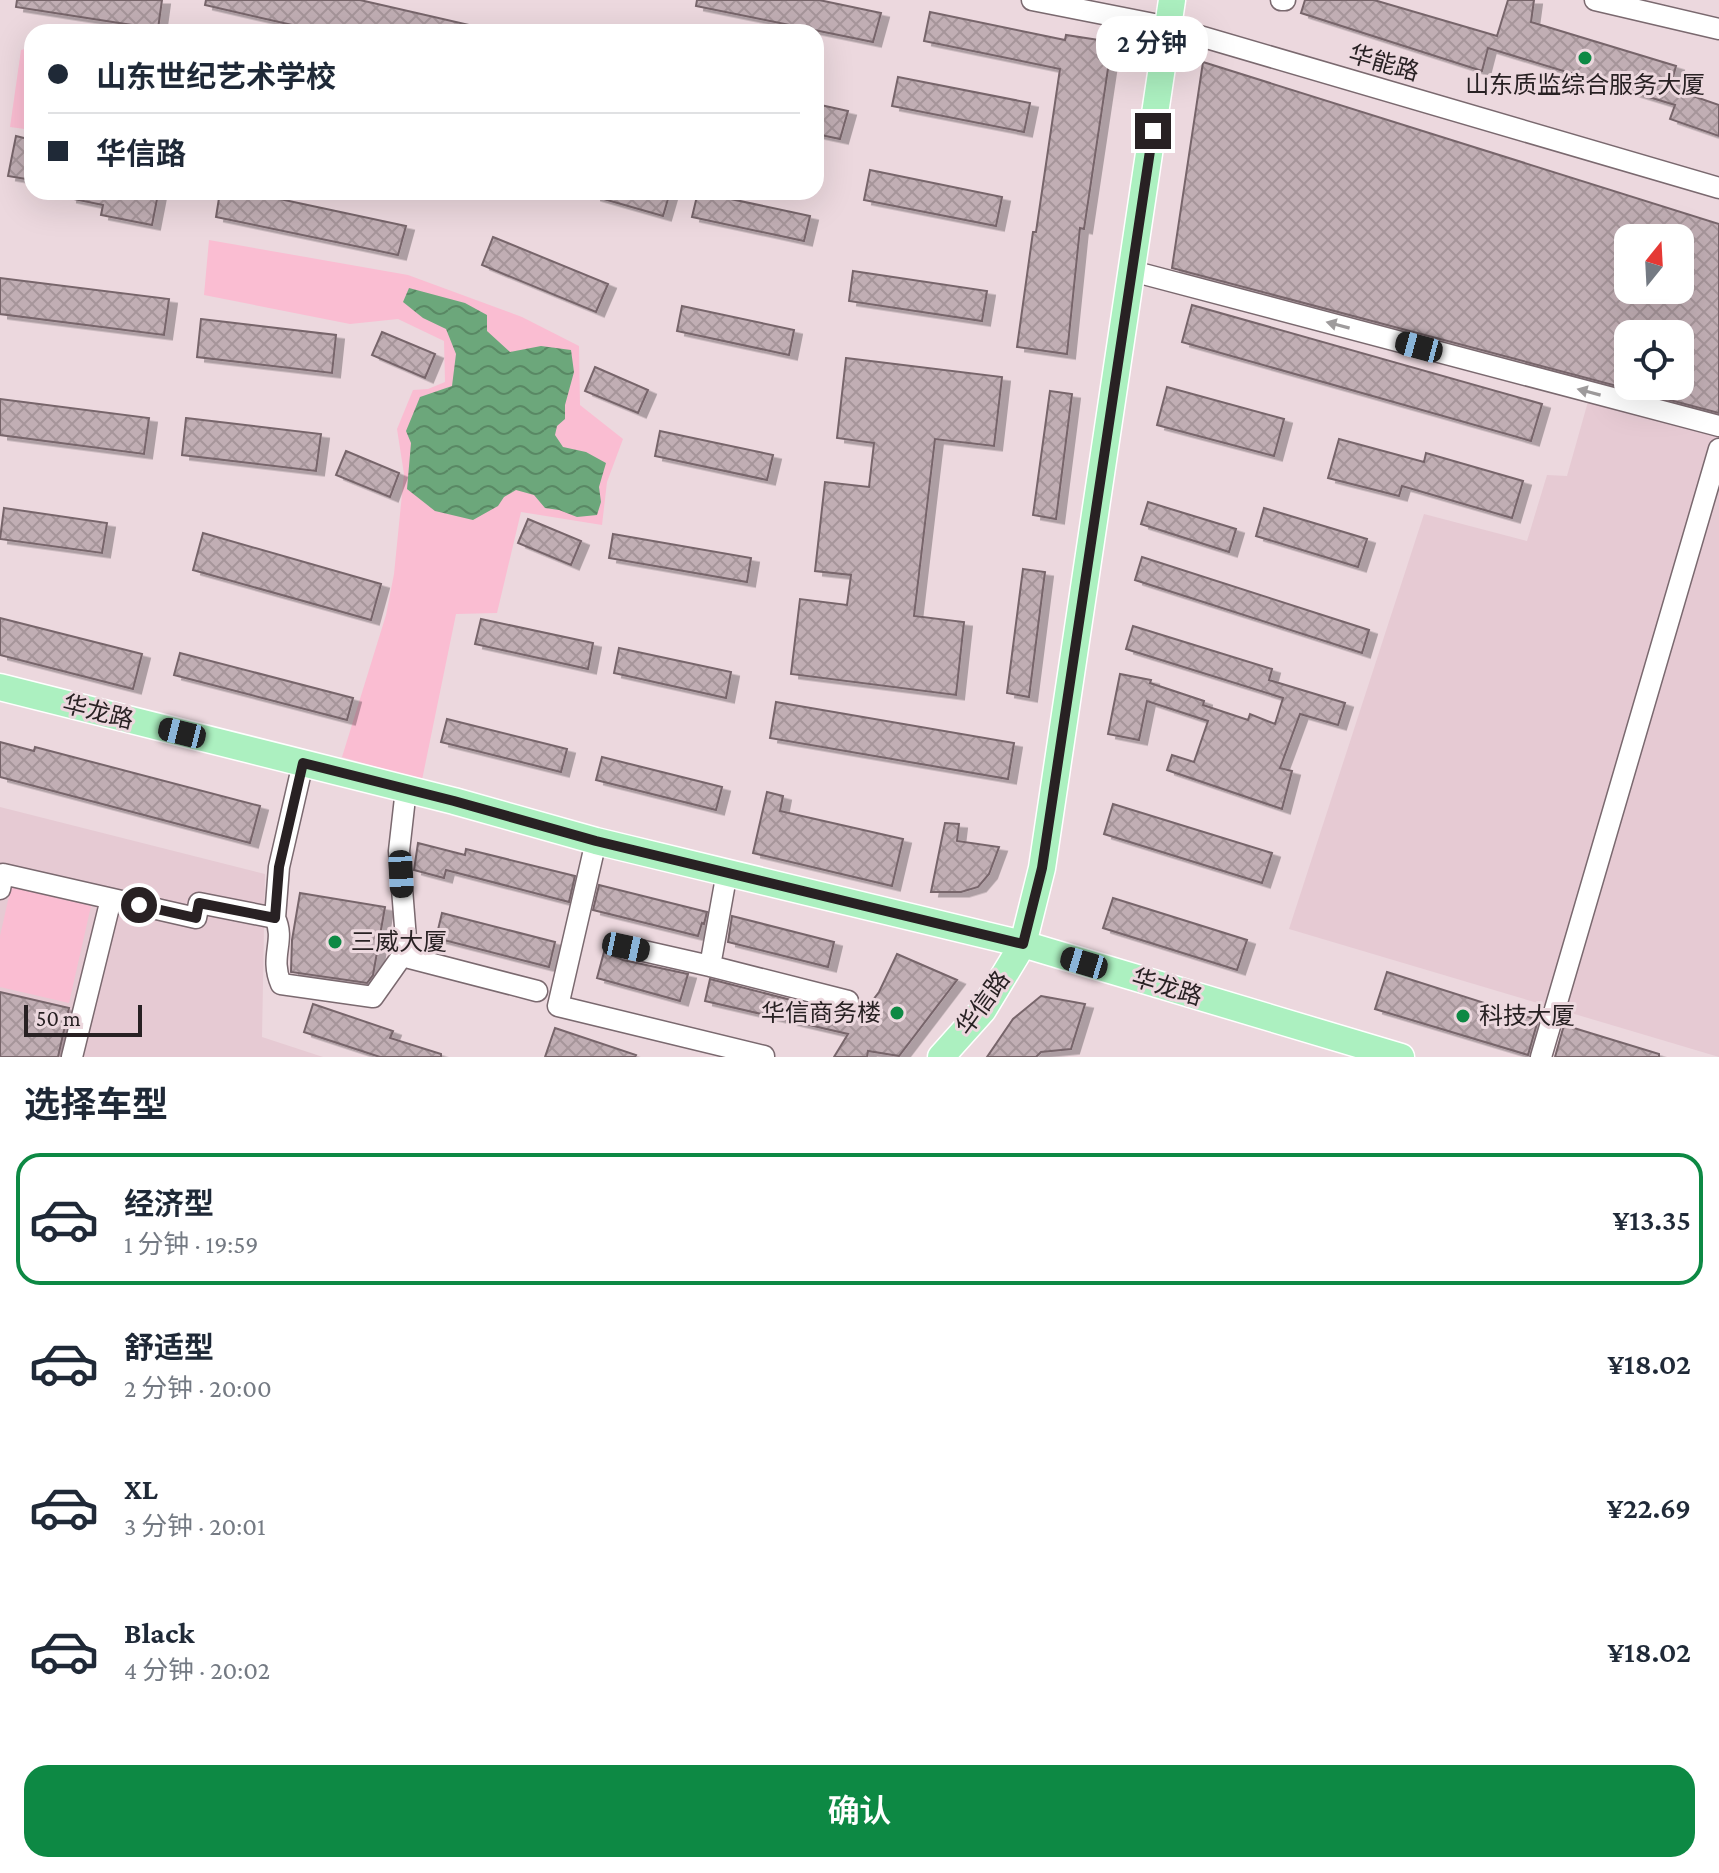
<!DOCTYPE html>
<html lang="zh">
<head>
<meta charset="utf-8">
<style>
	body { margin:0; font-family:"Crimson Pro","Noto Sans SC",serif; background:#f6f6f7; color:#1f2937; height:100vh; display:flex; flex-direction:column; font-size:30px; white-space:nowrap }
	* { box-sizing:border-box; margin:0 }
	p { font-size:26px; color:#747a83 }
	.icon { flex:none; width:44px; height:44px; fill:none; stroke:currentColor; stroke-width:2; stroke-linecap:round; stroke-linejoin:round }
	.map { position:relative; height:1057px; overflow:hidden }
	.drawer { display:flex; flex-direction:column; background:#fff; flex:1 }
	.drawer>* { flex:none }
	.banner { position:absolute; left:24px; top:24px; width:800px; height:176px; border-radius:24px; box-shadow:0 8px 32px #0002; display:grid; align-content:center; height:176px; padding:0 24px; background:#fff }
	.needle { width:52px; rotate:18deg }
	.controls { position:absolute; left:1614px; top:224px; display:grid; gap:16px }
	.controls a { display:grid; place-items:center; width:80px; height:80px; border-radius:16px; background:#fff; box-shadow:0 8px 32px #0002; font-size:40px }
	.scale { position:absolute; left:24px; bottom:20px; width:118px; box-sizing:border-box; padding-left:8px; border:4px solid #282123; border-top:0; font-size:22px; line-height:28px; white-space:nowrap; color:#282123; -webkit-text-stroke:6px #ecd8de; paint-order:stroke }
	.end { position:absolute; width:36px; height:36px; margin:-18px; border:10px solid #282123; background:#fff; box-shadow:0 0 0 4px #fff }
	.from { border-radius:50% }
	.bubble { position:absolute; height:56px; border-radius:24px; background:#fff; box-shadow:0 8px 32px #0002; font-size:26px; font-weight:600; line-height:56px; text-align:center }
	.car { position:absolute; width:24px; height:48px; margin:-24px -12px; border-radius:10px; box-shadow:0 0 6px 2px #0007; background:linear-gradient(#222 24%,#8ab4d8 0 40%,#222 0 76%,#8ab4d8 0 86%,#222 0) }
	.banner b { display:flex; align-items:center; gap:28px; height:76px; font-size:30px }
	.banner b+b { border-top:2px solid #e0e1e3 }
	.banner i { width:20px; height:20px; background:#1f2937 }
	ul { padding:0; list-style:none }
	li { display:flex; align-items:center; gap:24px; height:132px; margin:0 16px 12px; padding:0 8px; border:4px solid transparent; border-radius:24px }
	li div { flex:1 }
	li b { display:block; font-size:30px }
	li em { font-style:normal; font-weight:600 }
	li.selected { border-color:#0d8944 }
	li>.icon { width:72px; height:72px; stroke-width:1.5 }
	h2 { padding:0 24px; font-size:36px; line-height:96px }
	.action { display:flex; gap:16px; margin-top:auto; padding:16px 24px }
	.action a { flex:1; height:92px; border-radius:24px; background:#0d8944; color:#fff; font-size:32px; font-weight:600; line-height:92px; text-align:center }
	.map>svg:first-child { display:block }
	.built { fill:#e6cad3 }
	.green { fill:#fabdd2 }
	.water { fill:url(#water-waves) }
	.building { fill:url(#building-cross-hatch); stroke:#77656b; stroke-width:2; fill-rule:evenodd; filter:url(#shadow) }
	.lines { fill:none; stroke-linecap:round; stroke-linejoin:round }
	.minor-casing { stroke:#7a696f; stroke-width:23 }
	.major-casing { stroke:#fff; stroke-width:29 }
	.minor { stroke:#fff; stroke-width:20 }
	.major { stroke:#acf0c0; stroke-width:26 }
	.oneway { fill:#9e9b9c }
	.route { stroke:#282123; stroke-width:10 }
	.poi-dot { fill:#0d8944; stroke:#ecd8de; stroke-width:3 }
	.labels { text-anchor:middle; stroke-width:6; stroke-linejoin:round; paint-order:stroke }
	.street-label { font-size:24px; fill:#282123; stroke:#ecd8de }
	.poi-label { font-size:24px; fill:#282123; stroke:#ecd8de; text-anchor:start }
</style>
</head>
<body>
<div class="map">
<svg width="1719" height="1057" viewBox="0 0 1719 1057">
	<defs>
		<pattern id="water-waves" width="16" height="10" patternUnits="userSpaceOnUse" patternTransform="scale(2)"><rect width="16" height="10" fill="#6ca77b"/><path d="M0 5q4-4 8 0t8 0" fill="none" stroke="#598864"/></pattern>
		<pattern id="building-cross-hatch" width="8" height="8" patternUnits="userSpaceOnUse" patternTransform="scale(2)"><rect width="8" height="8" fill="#c1aeb4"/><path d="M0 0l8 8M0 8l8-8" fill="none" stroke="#a6959a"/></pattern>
		<filter id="shadow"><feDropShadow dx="8" dy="4.5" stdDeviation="0" flood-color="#0004"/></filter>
	</defs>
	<rect width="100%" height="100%" fill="#ecd8de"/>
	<path class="built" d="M1589,398l130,35v624l-430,-128 135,-415 103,27 20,-66 20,1z
		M0,807l265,67 -3,163 61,20h-323z"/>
	<path class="green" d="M32,47v83l-22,-3 11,-77z
		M209,240l199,35 114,42 57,29 1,59 43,34 -16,43 -5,43 -81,-13 -24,101 -41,1 -34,166 -80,-23 44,-142 8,-41 10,-100 -7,-45 16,-39 15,-1 17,-7 -1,-41 -46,-22 -48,5 -146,-29z
		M11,887l80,19 -22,97 -69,-16v-51z"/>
	<path class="water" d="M409,288l56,15 22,12v16l23,21 31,-6 30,4 3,22 -9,33v14l-8,7 -2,9 8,12 23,5 20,11 -7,24 2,15 -4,13 -20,2 -18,-7 -14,-2 -11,-13 -18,-5 -12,7 -6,9 -25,14 -38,-9 -28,-22 4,-46 -5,-12 14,-34 32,-11 4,-32 -10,-25 -23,-11 -20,-16z"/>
	<path class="building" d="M17,0h145l-4,29 -142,-22z
		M206,0h154l118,27v5h-155l-118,-27z
		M697,0h122l62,13 -8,29 -177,-36z
		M1305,0h69l123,36 11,-36h26l-3,22 145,44 -6,22 49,17v31l-49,-17 5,-14 -187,-57 -6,23 -181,-58z
		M930,12l135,28 1,-5 46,7 -28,187 -4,-1 -13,126 -50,-7 16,-115h3l24,-163 -136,-28z
		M1203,62l516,162v189l-547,-145zM1628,238h52v52h-52zM1628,334h52v52h-52z
		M898,77l132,26 -6,29 -132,-26z
		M816,104l32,7 -8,28 -24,-5z
		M16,136l16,4v40l-24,-4z
		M870,170l132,27 -6,29 -132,-26z
		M70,192h77l11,2 -6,31 -51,-10 2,-10 -34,-7z
		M220,192h27l159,34 -8,29 -182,-38z
		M593,192h77l-7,24 -70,-20z
		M698,192l112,24 -6,25 -112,-24z
		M493,237l115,47 -12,28 -114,-47z
		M853,271l134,20 -5,30 -133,-20z
		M0,278l169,21 -5,36 -164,-21z
		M1192,305l350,99 -11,37 -349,-99z
		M682,306l112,24 -5,25 -112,-24z
		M201,319l135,16 -4,38 -135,-16z
		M382,332l53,22 -10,24 -53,-23z
		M846,358l156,19 -8,69 -59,-7 -21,177 50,6 -8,73 -165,-21 9,-75 47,6 4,-30 -36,-4 10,-89 44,5 5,-44 -37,-5z
		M595,367l53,23 -10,23 -53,-22z
		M1167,387l117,32 -10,37 -117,-31z
		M1050,391l22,3 -16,125 -23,-4z
		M0,399l149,19 -5,36 -144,-19z
		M186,418l135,16 -5,37 -134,-16z
		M660,431l113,24 -6,25 -112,-24z
		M1339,439l85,23 2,-9 97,28 -11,37 -110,-32 -3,10 -71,-18z
		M346,451l53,22 -9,24 -54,-22z
		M1148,502l88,27 -7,23 -88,-28z
		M4,508l103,15 -5,30 -102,-14z
		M1264,508l103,31 -9,28 -102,-31z
		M528,519l53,22 -10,24 -53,-22z
		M203,533l178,51 -10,36 -178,-50z
		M613,534l138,24 -4,24 -138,-24z
		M1142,557l227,73 -7,23 -227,-73z
		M1023,569l22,3 -16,125 -22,-4z
		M0,618l142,36 -9,35 -133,-34z
		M481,619l112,24 -5,26 -113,-25z
		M1133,626l139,43 -3,11 76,23 -7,22 -38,-11 -20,54 12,3 -10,38 -115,-39 5,-15 22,7 14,-41 -61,-20 -8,39 -31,-6 12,-60 31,6 -1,3 54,18 -1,4 45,15 2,-6 25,10 8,-26 -157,-49z
		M619,648l112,24 -5,26 -112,-25z
		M180,653l173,45 -6,22 -173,-45z
		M776,702l238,41 -6,36 -238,-41z
		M447,719l120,30 -6,23 -120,-30z
		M0,742l34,9 1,-4 225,59 -10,37 -250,-66z
		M602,757l120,30 -6,23 -120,-30z
		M767,792l16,4 -3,15 123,28 -11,47 -139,-33z
		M1113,804l159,49 -10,30 -158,-49z
		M945,823l14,1 -2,17 42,6 -10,27 -11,13 -17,5h-30z
		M418,843l47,12 1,-6 109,27 -6,26 -123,-32 -2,8 -30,-8z
		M599,885l108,27 -3,12 -2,-1 -4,13 -105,-26z
		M300,893l85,14 -12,68 -6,8 -76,-11 1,-32z
		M1113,898l134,42 -10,30 -134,-42z
		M442,913l113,29 -6,25 -113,-29z
		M732,916l102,26 -6,25 -100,-25z
		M604,952l19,8 65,14 -8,27 -83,-23z
		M897,954l60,26 -58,76 -31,-5 -1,6h-33l14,-23 -143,-33 5,-22 135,35h17l17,-22z
		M1387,972l151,48 -10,35 -153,-46z
		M0,992l69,16 -11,49h-58z
		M1041,996l44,8 -14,45 -30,3 -5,5h-49l26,-38z
		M313,1004l80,27 -3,7 51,16v3h-61l-76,-25z
		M1564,1025l95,29v3h-104z
		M555,1028l81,27 -1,2h-90z"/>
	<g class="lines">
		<g class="minor-casing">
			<path id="minor" d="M1032,0l137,27 550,161
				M1281,0h4
				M1595,0l124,29
				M1132,271l587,155
				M596,841l-38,165 206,50
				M727,872l-17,94 138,35
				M0,889l3,-15 193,44 3,-15 76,15c11,23 -6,38 6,66l92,13 29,-41 4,-17 -7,-88 7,-62
				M275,918l4,-51 24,-104
				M626,947l84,19
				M402,956l135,35
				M72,1057l39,-158
				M1541,1057l178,-608"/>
		</g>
		<g class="major-casing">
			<path id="major" d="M0,687l454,114 142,40 427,103 378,113
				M941,1057l42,-47 40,-66 19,-76 130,-868"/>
		</g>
		<use href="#minor" class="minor"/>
		<use href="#major" class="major"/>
	</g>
	<defs><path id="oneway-solid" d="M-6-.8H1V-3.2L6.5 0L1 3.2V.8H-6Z" transform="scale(2)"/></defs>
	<g class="oneway">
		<use href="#oneway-solid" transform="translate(1338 325) rotate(-165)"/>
		<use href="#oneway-solid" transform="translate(1589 392) rotate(-165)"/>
	</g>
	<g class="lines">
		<path class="route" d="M139,905l57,13 3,-15 76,15 4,-51 24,-104 151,38 142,40 427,103 19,-76 111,-737"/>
	</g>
	<g class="poi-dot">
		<circle cx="1585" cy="58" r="8"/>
		<circle cx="335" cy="942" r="8"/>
		<circle cx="897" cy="1013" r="8"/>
		<circle cx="1463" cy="1016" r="8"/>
	</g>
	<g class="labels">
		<g class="street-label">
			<text transform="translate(1384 63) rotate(16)" y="8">华能路</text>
			<text transform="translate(98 712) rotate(14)" y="8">华龙路</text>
			<text transform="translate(1167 987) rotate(17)" y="8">华龙路</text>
			<text transform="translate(983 1003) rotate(-54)" y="8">华信路</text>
		</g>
		<g class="poi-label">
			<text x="1585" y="93" text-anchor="middle">山东质监综合服务大厦</text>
			<text x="351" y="950">三威大厦</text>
			<text x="881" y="1021" text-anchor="end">华信商务楼</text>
			<text x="1479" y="1024">科技大厦</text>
		</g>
	</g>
</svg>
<div class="controls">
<a><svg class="needle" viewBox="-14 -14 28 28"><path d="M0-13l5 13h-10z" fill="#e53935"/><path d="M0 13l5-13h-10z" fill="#747a83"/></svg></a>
<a><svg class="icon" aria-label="locate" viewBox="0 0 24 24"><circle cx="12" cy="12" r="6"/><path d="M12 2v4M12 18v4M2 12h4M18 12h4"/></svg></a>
</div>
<div class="scale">50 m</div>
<i class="end from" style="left:139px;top:905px"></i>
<i class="end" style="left:1153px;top:131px"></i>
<div class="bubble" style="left:1096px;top:16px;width:112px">2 分钟</div>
<i class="car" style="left:1419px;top:347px;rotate:285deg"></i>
<i class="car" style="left:182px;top:733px;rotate:284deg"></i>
<i class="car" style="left:401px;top:874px;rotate:177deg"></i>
<i class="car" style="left:626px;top:947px;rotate:102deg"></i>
<i class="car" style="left:1084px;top:963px;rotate:287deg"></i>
<div class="banner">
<b><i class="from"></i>山东世纪艺术学校</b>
<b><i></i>华信路</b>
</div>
</div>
<section class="drawer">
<h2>选择车型</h2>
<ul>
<li class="selected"><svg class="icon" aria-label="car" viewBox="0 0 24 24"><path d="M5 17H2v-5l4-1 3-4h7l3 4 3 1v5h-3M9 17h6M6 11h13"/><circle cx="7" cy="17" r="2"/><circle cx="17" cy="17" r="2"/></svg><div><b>经济型</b><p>1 分钟 · 19:59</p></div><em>¥13.35</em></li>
<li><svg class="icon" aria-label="car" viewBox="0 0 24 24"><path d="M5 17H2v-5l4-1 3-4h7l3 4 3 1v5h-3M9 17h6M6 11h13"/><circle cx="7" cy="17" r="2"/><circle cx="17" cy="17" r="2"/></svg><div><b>舒适型</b><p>2 分钟 · 20:00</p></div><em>¥18.02</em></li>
<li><svg class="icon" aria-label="car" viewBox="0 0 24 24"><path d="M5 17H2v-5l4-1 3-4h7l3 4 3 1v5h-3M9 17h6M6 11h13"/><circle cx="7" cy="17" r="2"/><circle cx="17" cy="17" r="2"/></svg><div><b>XL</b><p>3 分钟 · 20:01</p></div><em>¥22.69</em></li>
<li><svg class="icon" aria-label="car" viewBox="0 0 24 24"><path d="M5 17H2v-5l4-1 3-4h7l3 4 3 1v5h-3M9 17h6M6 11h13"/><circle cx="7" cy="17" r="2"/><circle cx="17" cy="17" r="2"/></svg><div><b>Black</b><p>4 分钟 · 20:02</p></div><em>¥18.02</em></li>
</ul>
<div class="action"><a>确认</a></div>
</section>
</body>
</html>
